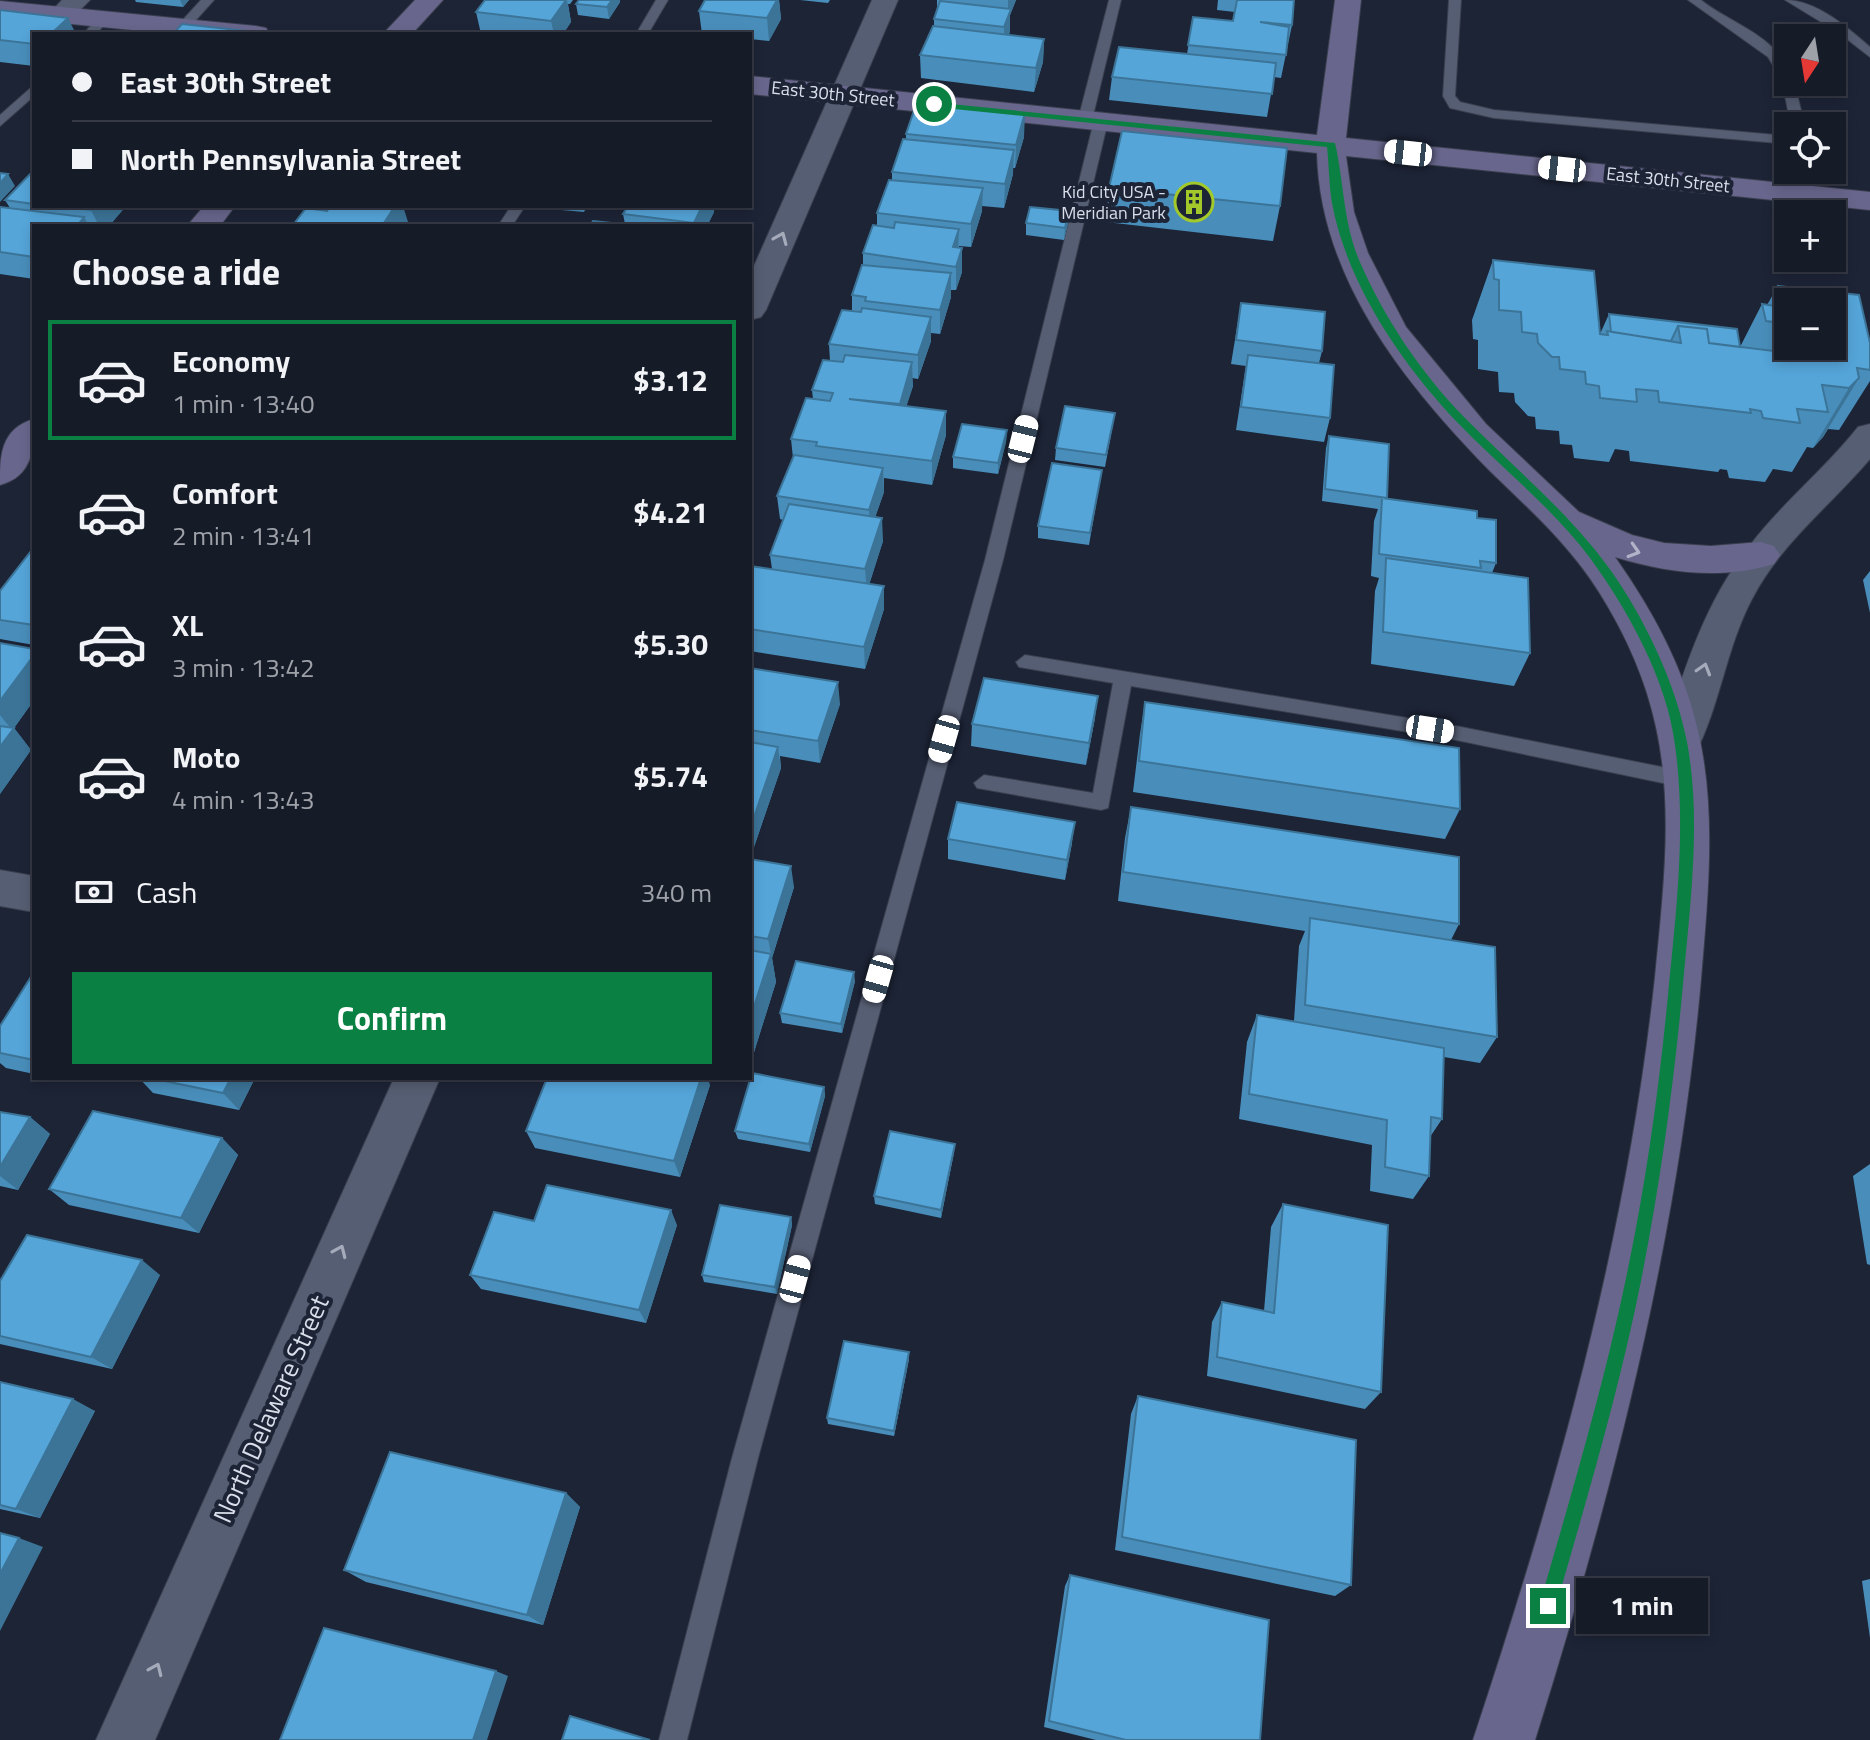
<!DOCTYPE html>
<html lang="en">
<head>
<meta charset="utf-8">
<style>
	body { margin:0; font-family:"Titillium Web",sans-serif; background:#1f2430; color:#f1f3f6; height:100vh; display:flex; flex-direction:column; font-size:30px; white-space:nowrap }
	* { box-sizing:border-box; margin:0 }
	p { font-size:26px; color:#9ea1a8 }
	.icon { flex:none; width:44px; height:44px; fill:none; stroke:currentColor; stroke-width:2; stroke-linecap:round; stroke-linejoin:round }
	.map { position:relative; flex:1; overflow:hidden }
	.details { position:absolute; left:32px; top:224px; width:720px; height:856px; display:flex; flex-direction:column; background:#161b28; border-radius:0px; box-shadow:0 4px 12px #0003,0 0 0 2px #353945 }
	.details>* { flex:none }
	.top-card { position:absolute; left:32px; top:32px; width:720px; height:176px; border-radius:0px; box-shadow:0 4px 12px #0003,0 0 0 2px #353945; display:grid; align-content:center; height:176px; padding:0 40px; background:#161b28 }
	.needle { width:52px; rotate:192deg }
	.controls { position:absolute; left:1774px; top:24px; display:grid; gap:16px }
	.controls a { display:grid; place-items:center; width:72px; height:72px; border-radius:0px; background:#161b28; box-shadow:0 4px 12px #0003,0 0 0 2px #353945; font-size:40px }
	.end { position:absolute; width:36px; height:36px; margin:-18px; border:10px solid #0b8043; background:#fff; box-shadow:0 0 0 4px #fff }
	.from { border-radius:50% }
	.bubble { position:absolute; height:56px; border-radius:0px; background:#161b28; box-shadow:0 4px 12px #0003,0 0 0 2px #353945; font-size:26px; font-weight:700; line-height:56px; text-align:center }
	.car { position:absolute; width:24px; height:48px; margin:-24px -12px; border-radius:10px; box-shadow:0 0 6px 2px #0007; background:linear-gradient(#fff 24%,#345 0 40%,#fff 0 76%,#345 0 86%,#fff 0) }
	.top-card b { display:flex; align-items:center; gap:28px; height:76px; font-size:30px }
	.top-card b+b { border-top:2px solid #353945 }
	.top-card i { width:20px; height:20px; background:#f1f3f6 }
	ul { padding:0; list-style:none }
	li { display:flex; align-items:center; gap:24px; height:120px; margin:0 16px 12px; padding:0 24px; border:4px solid transparent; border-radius:0px }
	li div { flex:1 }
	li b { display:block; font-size:30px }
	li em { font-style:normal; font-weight:700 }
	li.current { border-color:#0b8043 }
	li>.icon { width:72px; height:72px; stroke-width:1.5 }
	h2 { padding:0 40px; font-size:36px; line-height:96px }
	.pay { display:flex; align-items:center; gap:20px; height:88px; padding:0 40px; font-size:30px }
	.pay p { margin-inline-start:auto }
	.cta { display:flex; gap:16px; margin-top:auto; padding:16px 40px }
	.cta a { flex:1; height:92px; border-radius:0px; background:#0b8043; color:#fff; font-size:32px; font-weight:700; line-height:92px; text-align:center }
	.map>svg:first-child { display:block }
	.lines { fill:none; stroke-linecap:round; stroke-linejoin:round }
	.lane-casing { stroke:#3a3f4e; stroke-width:2 }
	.street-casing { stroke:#3a3f4e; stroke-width:2 }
	.secondary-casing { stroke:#3a3f4e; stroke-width:2 }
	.lane { fill:#565e73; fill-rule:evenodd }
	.street { fill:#565e73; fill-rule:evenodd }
	.secondary { fill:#68668c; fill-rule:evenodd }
	.wall { fill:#498ebb }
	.shaded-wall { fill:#3c7498 }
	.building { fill:#55a5d9; stroke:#3c7498; stroke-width:2 }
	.oneway { stroke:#a5abba }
	.oneway2 { stroke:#b1b4c9 }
	.route { fill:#0b8043 }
	.labels { text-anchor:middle; stroke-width:8; stroke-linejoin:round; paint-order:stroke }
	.far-street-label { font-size:18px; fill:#d9deea; stroke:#1d2436 }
	.far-poi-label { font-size:18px; fill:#d9deea; stroke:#1d2436; text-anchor:end }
	.near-street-label { font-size:26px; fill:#d9deea; stroke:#1d2436 }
</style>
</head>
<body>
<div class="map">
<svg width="1870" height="1740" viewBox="0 0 1870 1740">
	<rect width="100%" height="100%" fill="#1d2436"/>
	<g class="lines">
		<g class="lane-casing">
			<path id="lane" d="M201,0h13l-27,30h-8v-6z
				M656,0h12l-20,34h-12z
				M1109,0h12l-29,120 -7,4 -7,-4z
				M1449,0h12l-6,96 5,6 34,8 294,26v8l-294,-26 -44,-10 -7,-12z
				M1688,0h13c29,24 87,39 87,82h6l11,44h-14l-9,-45 -14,-24z
				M1785,0c31,0 62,27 85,47v10l-31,-24z
				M100,16l10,3 -14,15h-13z
				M34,85v11l-34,30v-11z
				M1101,117l7,4 -105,439 -245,898 -71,282h-28l73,-282 253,-898 109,-439z
				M511,206h14l-13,20h-14z
				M1025,655l431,71 226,45 10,8 -10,8 -226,-47 -325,-54 -23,122 -7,2 -124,-22 -3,-5 10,-8 109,18 20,-110 -94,-16 -3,-5z"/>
		</g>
		<g class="street-casing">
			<path id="street" d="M62,0h28l-20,20h-18l-4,-5z
				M872,0h26l-132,310 -5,7 -11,3v-45z
				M1870,424v35c-39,46 -90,85 -118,140 -26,49 -32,107 -57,155l-14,4 -14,-4 -6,-11c22,-70 43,-141 90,-199 32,-42 74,-75 107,-117z
				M0,870l34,6v36l-34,-6z
				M394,1078h46l-285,662h-59z"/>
		</g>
		<g class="secondary-casing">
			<path id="secondary" d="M415,0h28l-31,34h-29z
				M1335,0h26l-15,138 524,54v18l-524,-54 8,56 14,41 38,74 80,97 93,88 53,23 32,8 47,3 50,-4 13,4 6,9 -6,9c-52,16 -107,9 -159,-7 36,51 68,109 82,170 20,81 11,170 4,252 -23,261 -88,512 -166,761h-62c83,-250 154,-501 182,-763 8,-82 19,-169 1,-250 -10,-47 -31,-94 -57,-135 -30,-48 -69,-82 -109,-121 -85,-87 -170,-192 -173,-318l-567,-59v-18l567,59z
				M0,1l256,25 10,2 4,6h-97l-173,-17z
				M204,206h31l-15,20h-33z
				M34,419c0,30 -1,57 -34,66 0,-29 0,-56 34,-66z"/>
		</g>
		<use href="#lane" class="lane"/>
		<use href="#street" class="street"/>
		<use href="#secondary" class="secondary"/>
	</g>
	<path class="wall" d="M135,0h54l-6,7 -47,-5z
		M485,0h88l-3,4h-2l3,18 -8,12h-82l-5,-22z
		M779,0l2,19 -12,22 -19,-2v-5h-48l-3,-23z
		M800,0h30l-2,3z
		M937,0h79l-6,15 -1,20 35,4 -1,23 -9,30 -113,-14 -1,-23 14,-29v-7l3,-8z
		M1218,0h76l-2,25 -11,53 -7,-1 -7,40 -158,-17 3,-23 75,-23 6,-37 40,4 2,-9 -18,-2z
		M620,2l-11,17 -31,-4 -2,-11z
		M0,10l34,24v32l-34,-4z
		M906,134l118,3 -9,31h-2v6l-9,34 -22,-2v5l-11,36 -12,-1v2h3v24l-6,18h-5v7l-11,37 -9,-1v8l-13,38 -6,-1 1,8 -7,20 40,5v24l-14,50 -48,-7v14l-9,25 8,24 -14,43 15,2v23l-19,60 -115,-18v-85l22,3 -2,-14 13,-35 -3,-1 -3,-23 16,-38 -2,-19 22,-40 -1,-9 18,-29 -1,-17 23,-33v-16l11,-30v-12l14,-27v-13l15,-32v-9l14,-33z
		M34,170v36h92l-17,20h-75v53l-34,-5v-67l10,1 -5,-8z
		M1109,188l171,18 -7,35 -167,-19z
		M549,206h38l-3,6 -34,-3z
		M628,206h86v6l-7,14h-117l35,-2 -2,-10z
		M1026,223h42l-4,17 -38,-5z
		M1493,260l107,74 9,-20 128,15 3,18 22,-43 5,1 11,-19 92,57v38l-31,49 -11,-1 -5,8 -10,11 -6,-1 -15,25 -19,-3 -8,13 -36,-4 -2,-8 -7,-1 -2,3 -88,-11 -1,-10 -14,-2 -6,13 -35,-4 -2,-13 -12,-1 -1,-13 -23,-2 -1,-12 -7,-1 -13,-14 -1,-9 -15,-1 -1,-20 -20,-3v-29l-5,-1 -1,-19z
		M1241,303l81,48 -3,12 11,55 -6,24 -88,-12 10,-64 -15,-2z
		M1113,424l-8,43 -50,-7 1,-12z
		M1007,430l-1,12 -8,32 -45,-6v-11z
		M1329,436l58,62 90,20 19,45 -4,10 38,80 -16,33 -143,-22 4,-73 4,-13 -8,-2 3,-55 4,-12 -56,-8 4,-53z
		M1102,470l-13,75 -51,-7v-12z
		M34,551v94l-34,-6v-48z
		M1870,571v42l-7,-33z
		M0,643l34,6v51l-20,28 17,22 -31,44z
		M750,668l90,36 -20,59 -40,-7 1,12 -27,79 -4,-1z
		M1145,702l315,107 -15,30 -312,-47 7,-58z
		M1095,718l-9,47 -115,-19 1,-22z
		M1131,807l328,117 -8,16 46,97 -17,26 -36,-6 -2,62 -12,18 -1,39 -16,23 -43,-8 2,-46 -133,-26 8,-77 10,-27 37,6 5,-75 6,-15 -187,-30 7,-63z
		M948,839l124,4 -7,37 -117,-21z
		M750,859l44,28 -22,71 4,24 -26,83z
		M34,972v102l-28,-6 -6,-5v-37z
		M855,981l-13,52 -60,-10 -2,-10z
		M55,1078h24l-3,4z
		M139,1078h116l-16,32 -86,-17z
		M710,1085l-30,92 -145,-29 -9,-17z
		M824,1087l1,9 -15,56 -72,-13 -3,-8z
		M0,1112l30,5 20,17 -32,56 -18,-4z
		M222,1138l16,17 -39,78 -130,-28 -20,-16z
		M954,1152l-13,66 -66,-14 -1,-8z
		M1870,1164v101l-3,-1 -14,-88z
		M1283,1204l98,188 -16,17 -158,-33 5,-54 10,-20 42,9 7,-84z
		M791,1217l1,8 -15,69 -73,-12 -2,-7z
		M534,1221l143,4 -31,98 -165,-34 -11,-14z
		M160,1275l-48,94 -112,-25v-63z
		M909,1352v7l-15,77 -66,-12 -1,-6z
		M0,1382l95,29 -55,107 -40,-9z
		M1138,1396l213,189 -16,11 -220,-46 16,-136z
		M566,1493l14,14 -37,118 -177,-43 -22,-12z
		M1070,1575l190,165h-164l-52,-13 21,-141z
		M1870,1579v59l-8,-57z"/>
	<path class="shaded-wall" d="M180,0h9l-6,7z
		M566,0h1l4,22 -8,12h-9l-3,-13z
		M612,0h8v2l-11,17 -2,-12z
		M777,0h2l2,19 -12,22 -2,-23z
		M1008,0h8l-6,15v17l-6,18v-23l4,-10z
		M68,18l8,16h-25z
		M1044,39l-1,23 -9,30 2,-24z
		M1025,113l-1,24 -9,31 1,-23z
		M1014,150l-1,24 -9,34 1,-24z
		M8,174l7,12 -15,16v-19z
		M983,188l-1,23 -11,36v-23z
		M94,206h32l-17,20h-10l-8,-16z
		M395,206h8l5,16 -2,4h-24z
		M702,206h12v6l-7,14h-12l-1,-3z
		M1069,211l-1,12 -4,17 1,-12z
		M84,217l5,9h-12z
		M959,229l-1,24 -5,-6z
		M962,248v24l-6,18v-23z
		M951,273v24l-11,37v-24z
		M931,317v24l-13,38v-24z
		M912,362l1,24 -13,41v-23z
		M1859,378l-36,59 -10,11 36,-60z
		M946,411v24l-14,50v-24z
		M1007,430l-1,12 -8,32v-11z
		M883,468l1,24 -14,41 -1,-23z
		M882,518l1,23 -16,51 -2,-23z
		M884,586v23l-19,60 -1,-22z
		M34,655v45l-20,28 17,22 -31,44v-47l12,-17 -12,-15v-14z
		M838,682l2,22 -20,59 -2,-22z
		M1098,696l-3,22 -9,47 3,-22z
		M778,747l3,21 -27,79 -3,-21z
		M1075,822l-3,21 -7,37 2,-20z
		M791,866l3,21 -22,71 4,24 -26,83v-46l21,-65 -3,-15z
		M854,972l1,9 -13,52 -1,-9z
		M231,1078h24l-16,32 -16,-17z
		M701,1078h7l2,7 -30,92 -6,-16z
		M824,1087l1,9 -15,56 -1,-8z
		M30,1117l20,17 -32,56 -18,-14v-9z
		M222,1138l16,17 -39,78 -18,-15z
		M955,1144l-1,8 -13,66v-8z
		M671,1210l6,15 -31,98 -7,-13z
		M791,1217l1,8 -15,69 -2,-7z
		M142,1260l18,15 -48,94 -21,-12z
		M909,1352v7l-15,77v-5z
		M73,1399l22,12 -55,107 -24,-9z
		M566,1493l14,14 -37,118 -16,-10z
		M19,1538l24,9 -43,84v-57z
		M496,1671l12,5 -21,64h-14z"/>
	<path class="building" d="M485,0h81l-15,21 -75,-9z
		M579,0h33l-5,7 -31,-3z
		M705,0h72l-10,18 -68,-7z
		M1237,0h57l-2,25 -32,-3 29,5 -3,28 -98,-10 5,-28 40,4z
		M940,1l71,8 -7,18 -70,-8z
		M0,10l68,8 -17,16h-17v10l-34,-4z
		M182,24l74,8 -2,2h-81z
		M933,26l111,13 -8,29 -116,-13z
		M1119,47l157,16 -4,31 -160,-17z
		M917,102l108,11 -9,32 -110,-11z
		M1122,131l165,17 -7,58 -171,-18z
		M903,139l111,11 -9,34 -113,-12z
		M34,170v34l-29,-4z
		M0,173l8,1 -8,9z
		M889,180l94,8 -12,36 -94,-11z
		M54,206h40l-3,4z
		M330,206h65l-13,20 -89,-1 13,-17 21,3z
		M628,206h74l-8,17 -71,-9z
		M0,207l84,10 -7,9h-43v31l-34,-5z
		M1030,207l39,4 -4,17 -39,-5z
		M593,221l47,5h-50z
		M895,222l64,7 -6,18 9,1 -6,19 -93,-14 10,-28 21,3z
		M1493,260l101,11 6,63 8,1 -1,-4 74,12 -3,-17 29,3 2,14 81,10 -2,-7h44v-44h-44v43l-5,-22 -17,-2 -4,-17 20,3 -4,-21 81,9 11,48v27l-13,-2 2,10 -10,10 -27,-3 6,27 -31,-3 3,14 -37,-5 -2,-7 -11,-2 1,4 -92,-11 -1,-11 -22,-2 1,13 -37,-4 -1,-12 -13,-2 -1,-12 -25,-3 -1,-12h-7l-14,-14 -1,-9 -15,-2 -1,-20 -22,-2v-30l-5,-1z
		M862,265l89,8 -11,37 -75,-9 1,-4 -14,-2z
		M1241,303l84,9 -3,39 -86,-11z
		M862,308l69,9 -13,38 -89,-11 13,-34 19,2z
		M1609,314l128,15 3,18 -31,-4 -2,-14 -29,-3 -7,15 -60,-9z
		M845,355l67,7 -12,42 -51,-5 97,12 -14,50 -116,-15 1,-4 -26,-3 15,-41 24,3 3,-8 -21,-3 11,-30 20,2z
		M1248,355l86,10 -4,53 -89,-11z
		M1065,406l50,7 -9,42 -50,-7z
		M962,424l45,6 -9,33 -45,-6z
		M1329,436l60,8 -2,54 -62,-9z
		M794,455l89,13 -14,42 -92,-14z
		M1052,463l50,7 -12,63 -52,-7z
		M1382,498l95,13v7l19,2v43l-16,-2 1,7 -102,-14z
		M789,504l93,14 -17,51 -95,-14z
		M31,551h3v74l-34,-5v-29z
		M1386,558l142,20 2,75 -147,-21z
		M750,566l134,20 -20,61 -114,-18z
		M0,643l34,6v6l-34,46z
		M750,668l88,14 -20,59 -68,-11z
		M984,678l114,18 -9,47 -117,-19z
		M1145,702l314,46 1,61 -321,-48z
		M0,726l14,2 -14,19z
		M750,742l28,5 -27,79h-1z
		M957,802l118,20 -8,38 -119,-21z
		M1131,807l328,50v67l-336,-52z
		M750,859l41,7 -23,73 -18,-3z
		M1310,918l185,29 2,90 -192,-32z
		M750,950l21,4 -21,65z
		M796,961l58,11 -13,52 -61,-11z
		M34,972v88l-34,-7v-27z
		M1257,1015l187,33 -2,71 -11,-2 -2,59 -44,-9 2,-47 -138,-26z
		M752,1073l72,14 -15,57 -74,-13z
		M150,1078h81l-8,15z
		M547,1078h154l-27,83 -148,-30z
		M93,1111l129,27 -41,80 -132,-29z
		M0,1112l30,5 -30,50z
		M890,1131l65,13 -14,66 -67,-14z
		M547,1185l124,25 -32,100 -169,-35 24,-63 40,9z
		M1283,1204l105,21 -7,167 -164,-35 5,-55 52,11z
		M720,1205l71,12 -16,70 -73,-12z
		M27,1235l115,25 -51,97 -91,-21v-55z
		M844,1341l65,11 -15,79 -67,-13z
		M0,1382l73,17 -57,110 -16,-4z
		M1138,1396l218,44 -5,145 -229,-48z
		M390,1452l176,41 -39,122 -183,-45z
		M0,1533l19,5 -19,36z
		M1070,1575l199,45 -9,120h-134l-77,-19z
		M324,1628l172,43 -23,69h-193z
		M570,1716l80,24h-88z"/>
	<defs><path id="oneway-chevron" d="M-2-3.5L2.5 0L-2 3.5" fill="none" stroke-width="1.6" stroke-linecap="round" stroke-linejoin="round" transform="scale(2)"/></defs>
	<g class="oneway">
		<use href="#oneway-chevron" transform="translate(781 238) rotate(-67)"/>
		<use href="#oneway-chevron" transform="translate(1704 669) rotate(-73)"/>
		<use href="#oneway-chevron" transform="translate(340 1251) rotate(-66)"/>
		<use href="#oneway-chevron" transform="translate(156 1669) rotate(-66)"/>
	</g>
	<use class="oneway2" href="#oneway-chevron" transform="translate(1634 551) rotate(17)"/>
	<path class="route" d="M931,102l404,41c9,39 8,78 24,117 25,58 62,113 106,158 53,54 111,100 153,163 31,47 58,105 69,161 14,74 4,156 -3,231 -9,103 -23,207 -43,308 -22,110 -54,217 -85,325l-8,8 -9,-8c31,-107 63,-214 86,-323 21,-98 35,-200 44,-299 8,-79 17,-160 6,-239 -8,-65 -47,-135 -85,-187 -38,-51 -89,-90 -133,-136 -56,-59 -110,-138 -125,-219 -3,-18 -3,-38 -5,-56l-393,-40z"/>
	<defs>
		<g id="building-ring" transform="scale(2)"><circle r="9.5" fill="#1d2436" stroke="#a2c929" stroke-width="1.5"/><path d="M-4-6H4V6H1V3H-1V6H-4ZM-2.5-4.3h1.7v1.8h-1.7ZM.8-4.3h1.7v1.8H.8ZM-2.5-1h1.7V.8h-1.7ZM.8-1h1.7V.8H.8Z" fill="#a2c929"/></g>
	</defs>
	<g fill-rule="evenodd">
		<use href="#building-ring" x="1194" y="202"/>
	</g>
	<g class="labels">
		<g class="far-street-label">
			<text transform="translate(833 94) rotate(6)" y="6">East 30th Street</text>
			<text transform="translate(1668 180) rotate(6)" y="6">East 30th Street</text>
		</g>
		<g class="far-poi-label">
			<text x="1166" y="198">Kid City USA -<tspan x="1166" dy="21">Meridian Park</tspan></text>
		</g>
		<g class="near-street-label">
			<text transform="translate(271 1409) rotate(-66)" y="9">North Delaware Street</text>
		</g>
	</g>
</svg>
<div class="controls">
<a><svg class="needle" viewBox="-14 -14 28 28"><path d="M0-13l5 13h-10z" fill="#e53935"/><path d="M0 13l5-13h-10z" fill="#9ea1a8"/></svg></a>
<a><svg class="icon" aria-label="locate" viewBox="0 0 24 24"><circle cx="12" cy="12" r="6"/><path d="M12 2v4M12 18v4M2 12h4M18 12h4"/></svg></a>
<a>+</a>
<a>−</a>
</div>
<i class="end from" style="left:934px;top:104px"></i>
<i class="end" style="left:1548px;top:1606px"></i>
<div class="bubble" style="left:1576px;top:1578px;width:132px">1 min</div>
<i class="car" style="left:1408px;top:153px;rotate:276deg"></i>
<i class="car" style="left:1562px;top:169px;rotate:276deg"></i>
<i class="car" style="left:1023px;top:439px;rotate:14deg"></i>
<i class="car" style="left:1430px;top:729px;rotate:99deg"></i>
<i class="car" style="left:944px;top:739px;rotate:196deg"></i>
<i class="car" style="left:878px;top:979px;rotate:196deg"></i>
<i class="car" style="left:795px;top:1279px;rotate:15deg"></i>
<div class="top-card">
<b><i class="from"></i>East 30th Street</b>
<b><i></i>North Pennsylvania Street</b>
</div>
<section class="details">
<h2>Choose a ride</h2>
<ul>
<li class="current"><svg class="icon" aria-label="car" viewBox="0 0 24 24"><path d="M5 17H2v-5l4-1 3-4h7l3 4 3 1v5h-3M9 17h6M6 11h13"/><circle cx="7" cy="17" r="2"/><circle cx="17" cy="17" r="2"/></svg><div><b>Economy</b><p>1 min · 13:40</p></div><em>$3.12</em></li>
<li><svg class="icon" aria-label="car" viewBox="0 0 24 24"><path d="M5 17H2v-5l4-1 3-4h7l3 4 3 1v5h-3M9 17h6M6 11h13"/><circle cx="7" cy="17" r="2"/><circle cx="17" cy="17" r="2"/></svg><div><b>Comfort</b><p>2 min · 13:41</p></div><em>$4.21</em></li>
<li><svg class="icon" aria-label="car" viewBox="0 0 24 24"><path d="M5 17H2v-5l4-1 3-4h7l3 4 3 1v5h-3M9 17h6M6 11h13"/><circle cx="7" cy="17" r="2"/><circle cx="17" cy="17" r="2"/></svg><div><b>XL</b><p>3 min · 13:42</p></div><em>$5.30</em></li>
<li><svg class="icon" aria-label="car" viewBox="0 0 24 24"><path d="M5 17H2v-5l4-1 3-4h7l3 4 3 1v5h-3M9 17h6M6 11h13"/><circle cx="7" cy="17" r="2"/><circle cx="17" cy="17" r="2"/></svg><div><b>Moto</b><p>4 min · 13:43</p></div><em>$5.74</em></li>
</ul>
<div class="pay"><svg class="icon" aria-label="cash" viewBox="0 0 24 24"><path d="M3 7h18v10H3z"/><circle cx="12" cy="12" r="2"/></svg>Cash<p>340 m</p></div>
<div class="cta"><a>Confirm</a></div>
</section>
</div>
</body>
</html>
